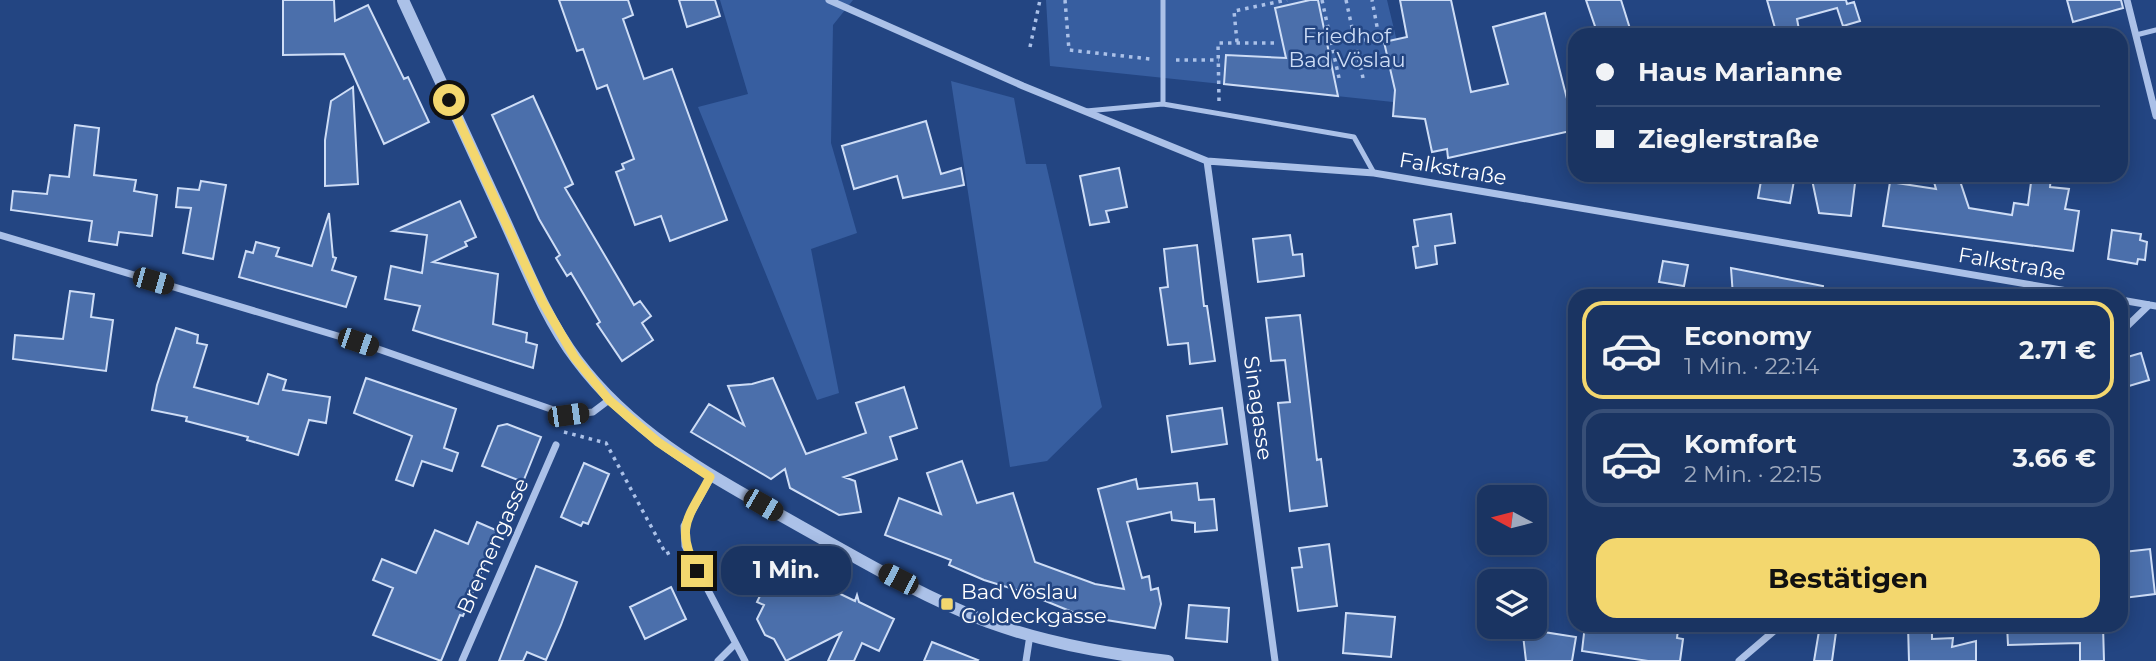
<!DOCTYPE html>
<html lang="de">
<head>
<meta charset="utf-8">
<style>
	body { margin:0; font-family:Montserrat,sans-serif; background:#273f6b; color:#f1f3f6; height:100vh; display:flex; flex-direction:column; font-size:26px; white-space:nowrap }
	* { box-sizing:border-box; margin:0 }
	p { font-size:23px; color:#9faabe }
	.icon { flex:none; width:38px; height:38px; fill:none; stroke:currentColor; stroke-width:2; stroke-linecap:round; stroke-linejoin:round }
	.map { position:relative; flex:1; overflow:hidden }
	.panel { position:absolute; left:1568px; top:289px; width:560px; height:343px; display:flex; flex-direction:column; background:#1a3462; border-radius:21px; box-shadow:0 4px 18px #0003,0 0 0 2px #384f77 }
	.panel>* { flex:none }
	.top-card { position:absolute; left:1568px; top:28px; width:560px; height:154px; border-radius:21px; box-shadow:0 4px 18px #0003,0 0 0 2px #384f77; display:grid; align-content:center; height:154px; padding:0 28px; background:#1a3462 }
	.needle { width:46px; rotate:277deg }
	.fabs { position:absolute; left:1477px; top:485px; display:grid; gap:14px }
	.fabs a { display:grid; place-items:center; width:70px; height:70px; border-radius:14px; background:#1a3462; box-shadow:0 4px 18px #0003,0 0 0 2px #384f77; font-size:35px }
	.end { position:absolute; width:32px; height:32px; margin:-16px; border:9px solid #f3d76e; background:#111; box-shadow:0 0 0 4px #111 }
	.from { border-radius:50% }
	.bubble { position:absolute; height:49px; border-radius:21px; background:#1a3462; box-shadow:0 4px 18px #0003,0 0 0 2px #384f77; font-size:23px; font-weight:700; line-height:49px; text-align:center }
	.car { position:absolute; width:21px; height:42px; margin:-21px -10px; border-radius:9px; box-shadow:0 0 5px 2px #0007; background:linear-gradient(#222 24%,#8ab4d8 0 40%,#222 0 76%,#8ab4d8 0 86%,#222 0) }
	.top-card b { display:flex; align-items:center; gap:24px; height:66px; font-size:26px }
	.top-card b+b { border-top:2px solid #384f77 }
	.top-card i { width:18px; height:18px; background:#f1f3f6 }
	ul { padding:12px 0 0; list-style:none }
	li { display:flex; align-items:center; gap:21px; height:98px; margin:0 14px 10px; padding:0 14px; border:4px solid #384f77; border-radius:21px }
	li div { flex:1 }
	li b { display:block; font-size:26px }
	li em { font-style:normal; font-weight:700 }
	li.current { border-color:#f3d76e }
	li>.icon { width:63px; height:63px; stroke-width:1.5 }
	.action { display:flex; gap:14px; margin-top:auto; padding:14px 28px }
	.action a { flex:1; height:80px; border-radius:21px; background:#f3d76e; color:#111; font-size:28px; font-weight:700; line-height:80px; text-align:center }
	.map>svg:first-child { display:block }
	.green { fill:#375ea0 }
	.building { fill:#4b6fab; stroke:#ceddf6; stroke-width:2 }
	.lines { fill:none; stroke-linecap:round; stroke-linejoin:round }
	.path { stroke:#abc1e8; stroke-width:3.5; stroke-dasharray:3.5 5; stroke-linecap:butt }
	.service { stroke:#abc1e8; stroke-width:5 }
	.minor { stroke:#abc1e8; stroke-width:7 }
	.tertiary { stroke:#abc1e8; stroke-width:12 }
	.route { stroke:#f3d76e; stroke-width:9 }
	.poi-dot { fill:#f3d76e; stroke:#234582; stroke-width:2.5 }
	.labels { text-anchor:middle; stroke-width:5; stroke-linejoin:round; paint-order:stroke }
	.park-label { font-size:21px; fill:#ceddf6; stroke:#234582 }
	.street-label { font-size:21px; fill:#fff; stroke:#234582 }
	.poi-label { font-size:21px; fill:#fff; stroke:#234582; text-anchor:start }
</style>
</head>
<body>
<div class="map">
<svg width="2156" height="661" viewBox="0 0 2156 661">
	<rect width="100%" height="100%" fill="#234582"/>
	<path class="green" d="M720,0h133l-20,25 -2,118 26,90 -46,16 28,144 -22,7 -119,-293 50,-13z
		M1046,0h341l25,104 -362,-38z
		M951,81l63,17 12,66h20l56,243 -55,54 -37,6z"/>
	<path class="building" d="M283,0h51l1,21 33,-16 36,74 4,-2 21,45 -45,22 -40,-90 -61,1z
		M559,0h69l5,15 -10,4 21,60 28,-10 55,151 -57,21 -9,-25 -26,9 -19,-53 8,-3 -2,-5 12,-5 -27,-74 -10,4 -14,-40 -6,2z
		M679,0h36l5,16 -33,11z
		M1310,0h8l20,96 -114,-12 2,-29 60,3 -11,-50z
		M1400,0h51l20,92 37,-8 -15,-57 52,-14 30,117 -127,28 -1,-9 -15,3 -7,-33 -32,-3 2,-26 -11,-48 23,-5z
		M1586,0h35l11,35h-34z
		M1767,0h79l1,4 7,-2 6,19 -17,5 -6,-18 -40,11 3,16h-23z
		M2067,0h54l2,8 -50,14z
		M353,87l5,97 -33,2v-46l6,-39z
		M533,96l40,88 -8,4 69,117 6,-4 11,15 -9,7 11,17 -31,21 -25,-37 3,-2 -29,-49 -4,3 -11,-18 4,-3 -21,-36 -47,-104z
		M926,121l15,53 20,-6 3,17 -61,13 -6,-22 -43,13 -12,-43z
		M75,125l24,3 -5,47 42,5 -2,11 23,4 -5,41 -33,-4 -2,13 -28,-4 3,-20 -81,-11 2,-19 34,3 3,-19 19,2z
		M1119,168l8,39 -21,4 3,11 -19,3 -10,-49z
		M1762,175h33l-5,28 -32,-5z
		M1811,175h45l-5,41 -32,-3z
		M1932,175h26l11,33 43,7 2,-12 14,2 4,-30 19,2 -1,10 19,2 -4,20 14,2 -6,40 -190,-25 7,-44 46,7z
		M201,181l25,4 -13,74 -30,-6 8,-45 -15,-1 2,-19 21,2z
		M460,201l16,36 -11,5 2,4 -34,16 65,12 -5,50 34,9 -1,9 11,3 -4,23 -120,-38 7,-24 -35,-7 6,-33 31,7 5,-38 -34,-4z
		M329,213l4,44 3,1 -4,12 24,7 -10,30 -107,-30 7,-26 7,2 3,-11 23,6 -3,8 36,10z
		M1451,214l4,29 -20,3 2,18 -21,4 -3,-21 5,-1 -4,-26z
		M2112,230l29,4 -1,6 7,2 -2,18 -7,-1 -1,5 -29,-5z
		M1290,235l3,20 9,-1 2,22 -46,6 -5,-43z
		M1197,245l7,61h3l8,55 -25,3 -2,-21 -20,2 -8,-57 8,-1 -4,-38z
		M1663,261l25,4 -4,21 -25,-4z
		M1731,268l92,18 -1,10h-89z
		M70,291l24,3 -3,23 22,3 -7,51 -93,-12 2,-24 48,4z
		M1300,315l17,145 4,-1 6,47 -37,5 -12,-108 12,-1 -5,-42 -14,1 -5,-43z
		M176,328l22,7 -1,8 10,2 -13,42 64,17 10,-30 18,6 -3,10 47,7 -4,26 -17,-3 -11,35 -51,-15 1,-3 -62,-16 1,-4 -35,-7 5,-25z
		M2141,353l8,27 -20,6 -5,-28z
		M366,378l90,31 -12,39 14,5 -6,18 -30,-10 -9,25 -17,-6 16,-44 -58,-23z
		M773,378l33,76 60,-21 -10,-30 48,-16 13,41 -27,9 7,22 -53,18 11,4 6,31 -22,3 -49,-27 -5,-19 -14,10 -80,-47 18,-28 35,21 -16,-39 24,-2z
		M1222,408l5,36 -55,8 -5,-36z
		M507,424l34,13 -18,45 -41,-16 16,-40z
		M962,461l15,42 36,-10 22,69 60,22 29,5 -26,-100 38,-10 2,10 59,-6 2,17 15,-1 3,31 -22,2v-9l-23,-3 -1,-8 -44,10 15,56 7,-2 2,14 7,-2 3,16 -6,24 -73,-12 -56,-23 -42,-13 -35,-15 2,-5 -66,-25 14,-37 42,16 -14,-41z
		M584,463l25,11 -21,50 -5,-2 -2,4 -20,-9z
		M477,522l21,9 -35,85 -3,-1 -19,46 -68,-26 20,-47 -20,-8 9,-21 34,14 19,-43 33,14z
		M1329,544l8,62 -39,5 -6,-43 10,-1 -3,-19z
		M2150,549l5,45 -31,4 -3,-31 4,-4 -1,-11z
		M536,566l41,16 -16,43 -15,35 -19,-8 -4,9h-24z
		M773,569l29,14 3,-6 50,24 2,-6 2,7 35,17 -15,32 -17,-8 -8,18h-26l13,-28 -55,28 -12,-22 -9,-4 -8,-16 7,-14 -7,-3z
		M671,587l15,32 -41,20 -15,-32z
		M1189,605l40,3 -2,34 -41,-4z
		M1346,613l49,4 -4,40 -48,-4z
		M1585,625h53l40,5 -1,8 6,1 -3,22h-32l-66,-10z
		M1820,625h17l-5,36h-18z
		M1908,625h24v14l21,-1 -1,9 24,-6v20h-67z
		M2007,625h96l1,36h-24v-18l-72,2z
		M1522,626h21l1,6 32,5 -4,24h-46z
		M932,642l46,18 -1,1h-53z"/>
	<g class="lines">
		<path class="path" d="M1065,0l4,50 81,9
			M1322,0l17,78
			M1346,0l17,78
			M1237,42l-3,-31 53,-11
			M1356,42l23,-5 -7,-37
			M1030,47l10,-47
			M1176,60h43
			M1219,101l-1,-58h58
			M564,432l42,11 60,111 7,-3"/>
		<path class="service" d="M1163,0v104
			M2136,35l20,-5
			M1086,111l77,-7 191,33 20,36"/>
		<path class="minor" d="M829,0l194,86 184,75 167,12 723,123
			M2127,0l29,116
			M1207,161l68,500
			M0,235l358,107 210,73 25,-3 16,-12
			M2121,300l35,6
			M2121,332l28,-27
			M711,477l-27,49 1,20 60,115
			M462,661l94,-216
			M718,661l16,-16
			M1026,661l4,-26
			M1739,661l42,-36"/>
		<path class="tertiary" d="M403,0c34,74 68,147 102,221 21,46 41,98 72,139 59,79 144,121 228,169 59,33 120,69 183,93 58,21 119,32 180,39"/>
	</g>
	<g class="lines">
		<path class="route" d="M449,100l93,201 33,57 34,42 49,42 52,35c-21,41 -36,48 -13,94"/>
	</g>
	<rect class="poi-dot" x="940" y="597" width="14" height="14" rx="3.5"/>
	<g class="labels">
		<g class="park-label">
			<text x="1347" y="43">Friedhof<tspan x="1347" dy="24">Bad Vöslau</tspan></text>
		</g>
		<g class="street-label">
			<text transform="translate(1453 169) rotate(10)" y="7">Falkstraße</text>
			<text transform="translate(2012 264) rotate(10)" y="7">Falkstraße</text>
			<text transform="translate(1258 408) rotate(82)" y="7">Sinagasse</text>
			<text transform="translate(493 546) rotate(-66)" y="7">Bremengasse</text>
		</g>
		<g class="poi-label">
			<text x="961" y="599">Bad Vöslau<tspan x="961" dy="24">Goldeckgasse</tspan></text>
		</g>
	</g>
</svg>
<div class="fabs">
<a><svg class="needle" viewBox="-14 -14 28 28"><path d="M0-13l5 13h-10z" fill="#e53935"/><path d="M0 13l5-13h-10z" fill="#9faabe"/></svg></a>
<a><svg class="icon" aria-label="layers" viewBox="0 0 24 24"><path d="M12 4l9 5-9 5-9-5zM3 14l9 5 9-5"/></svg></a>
</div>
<i class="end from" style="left:449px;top:100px"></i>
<i class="end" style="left:697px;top:571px"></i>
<div class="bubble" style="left:721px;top:546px;width:130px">1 Min.</div>
<i class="car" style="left:153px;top:281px;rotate:106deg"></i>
<i class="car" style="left:358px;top:342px;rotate:109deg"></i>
<i class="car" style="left:568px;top:415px;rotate:82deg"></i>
<i class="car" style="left:763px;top:505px;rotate:120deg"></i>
<i class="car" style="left:898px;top:579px;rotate:297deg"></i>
<div class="top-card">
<b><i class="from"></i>Haus Marianne</b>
<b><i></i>Zieglerstraße</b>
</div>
<section class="panel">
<ul>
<li class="current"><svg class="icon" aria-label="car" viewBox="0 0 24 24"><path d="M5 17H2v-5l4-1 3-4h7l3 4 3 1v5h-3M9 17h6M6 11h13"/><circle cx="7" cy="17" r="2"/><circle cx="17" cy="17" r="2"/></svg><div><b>Economy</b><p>1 Min. · 22:14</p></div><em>2.71 €</em></li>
<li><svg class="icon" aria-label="car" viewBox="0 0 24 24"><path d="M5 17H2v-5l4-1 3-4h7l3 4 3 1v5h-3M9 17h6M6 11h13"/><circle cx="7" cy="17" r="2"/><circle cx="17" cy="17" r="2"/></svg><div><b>Komfort</b><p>2 Min. · 22:15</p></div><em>3.66 €</em></li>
</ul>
<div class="action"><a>Bestätigen</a></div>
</section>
</div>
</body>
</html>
